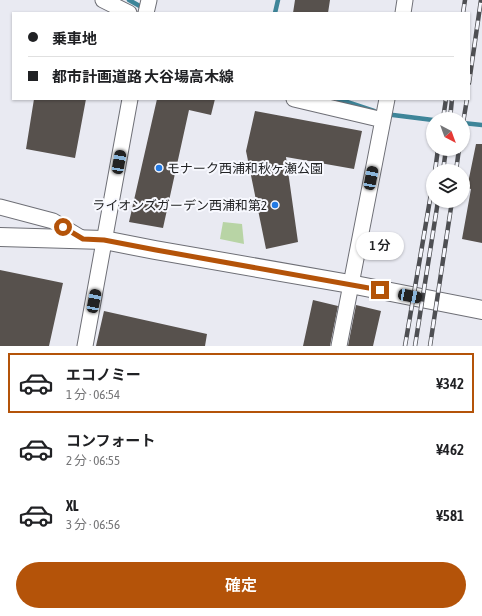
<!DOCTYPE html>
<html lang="ja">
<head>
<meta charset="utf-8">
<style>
	body { margin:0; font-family:"Asap Condensed","Noto Sans JP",sans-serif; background:#f2f2f2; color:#202124; height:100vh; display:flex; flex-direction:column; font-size:15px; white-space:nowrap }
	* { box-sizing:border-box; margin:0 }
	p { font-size:13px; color:#757577 }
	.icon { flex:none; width:22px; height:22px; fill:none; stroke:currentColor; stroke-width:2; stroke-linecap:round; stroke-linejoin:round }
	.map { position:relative; height:346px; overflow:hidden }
	.sheet { display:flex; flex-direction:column; background:#fff; flex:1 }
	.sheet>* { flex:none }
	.guide { position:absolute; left:12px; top:12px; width:458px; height:88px; border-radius:0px; box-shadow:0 1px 3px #0004; display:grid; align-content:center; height:88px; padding:0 16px; background:#fff }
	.needle { width:26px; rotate:139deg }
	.controls { position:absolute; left:426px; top:112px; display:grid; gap:8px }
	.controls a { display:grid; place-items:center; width:44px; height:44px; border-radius:50%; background:#fff; box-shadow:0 1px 3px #0004; font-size:20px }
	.end { position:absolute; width:18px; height:18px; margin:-9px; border:5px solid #b45309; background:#fff; box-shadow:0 0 0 2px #fff }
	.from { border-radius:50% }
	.bubble { position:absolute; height:28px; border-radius:14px; background:#fff; box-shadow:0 1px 3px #0004; font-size:13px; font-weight:600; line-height:28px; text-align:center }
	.car { position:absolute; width:12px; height:24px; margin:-12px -6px; border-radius:5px; box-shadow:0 0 3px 1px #0007; background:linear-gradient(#222 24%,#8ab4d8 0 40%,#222 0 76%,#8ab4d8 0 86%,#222 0) }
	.guide b { display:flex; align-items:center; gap:14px; height:38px; font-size:15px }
	.guide b+b { border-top:1px solid #e0e0e0 }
	.guide i { width:10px; height:10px; background:#202124 }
	ul { padding:7px 0 0; list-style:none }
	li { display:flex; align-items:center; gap:12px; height:60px; margin:0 8px 6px; padding:0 8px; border:2px solid transparent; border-radius:0px }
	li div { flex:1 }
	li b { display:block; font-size:15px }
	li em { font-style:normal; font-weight:600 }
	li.selected { border-color:#b45309 }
	li>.icon { width:36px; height:36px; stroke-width:1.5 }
	.button { display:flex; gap:8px; margin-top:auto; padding:8px 16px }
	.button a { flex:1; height:46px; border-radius:24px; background:#b45309; color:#fff; font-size:16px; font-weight:600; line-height:46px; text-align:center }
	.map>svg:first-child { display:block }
	.green { fill:#b8d4a5 }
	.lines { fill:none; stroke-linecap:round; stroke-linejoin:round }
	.stream { stroke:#3e8599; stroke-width:4.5 }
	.building { fill:#57514d }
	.minor-casing { stroke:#6e6f76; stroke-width:17 }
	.tertiary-casing { stroke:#6e6f76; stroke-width:20 }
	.minor { stroke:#fff; stroke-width:15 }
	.tertiary { stroke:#fff; stroke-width:18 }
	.rail-casing { stroke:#4e4f53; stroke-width:4.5 }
	.rail { stroke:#f7f8fe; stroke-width:3; stroke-dasharray:9; stroke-linecap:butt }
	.route { stroke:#b45309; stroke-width:5 }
	.poi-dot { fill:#237ae4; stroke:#f7f8fe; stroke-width:1.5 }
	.labels { text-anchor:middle; stroke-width:4; stroke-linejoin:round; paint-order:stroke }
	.poi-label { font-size:13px; fill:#222325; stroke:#f7f8fe; text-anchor:start }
</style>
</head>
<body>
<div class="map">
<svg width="482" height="346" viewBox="0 0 482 346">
	<rect width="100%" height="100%" fill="#e9eaf2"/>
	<path class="green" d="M223,222l19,2 2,20 -24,-5z"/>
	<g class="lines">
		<path class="stream" d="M129,0l16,9
			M275,13l3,-13
			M338,99l36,12
			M385,114l48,6
			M463,123l19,2"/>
	</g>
	<path class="building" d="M295,0h35l-2,13h-35z
		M34,99h52l-11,59 -49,-9z
		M157,99h58l-4,16 -22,-5 -26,118 -34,-6z
		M255,111l107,20 -8,38 -68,-12 12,85 -32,7 -20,-98z
		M476,144h6v99l-20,-4 9,-50 -4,-1z
		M0,270l63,13 -14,63h-49z
		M313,300l25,6 -8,40h-27z
		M356,305l25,6 -8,35h-25z
		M104,311l103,23 -2,12h-109z"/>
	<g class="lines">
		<g class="minor-casing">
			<path id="minor" d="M103,0l26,13
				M146,13l3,-13
				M403,13l2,-13
				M294,99l89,21
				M0,207l53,14 30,18
				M85,346l45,-247
				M339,346l48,-247"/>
		</g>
		<g class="tertiary-casing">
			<path id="tertiary" d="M0,237l104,3 51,10 195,34 132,26"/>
		</g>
		<use href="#minor" class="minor"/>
		<use href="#tertiary" class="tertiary"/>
		<g class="rail-casing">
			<path id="rail" d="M463,13l2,-13
				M469,83l12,-83
				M443,119l3,-20
				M450,119l2,-20
				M463,123l4,-24
				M435,171l3,-22
				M443,171l3,-22
				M456,171l3,-22
				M405,346l28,-164
				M415,346l23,-145
				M430,346l22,-145"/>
		</g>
		<use href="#rail" class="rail"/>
	</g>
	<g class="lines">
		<path class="route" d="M63,227l20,12 21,1 52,10 224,40"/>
	</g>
	<g class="poi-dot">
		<circle cx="159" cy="168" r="4"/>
		<circle cx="275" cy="205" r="4"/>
	</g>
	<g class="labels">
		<g class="poi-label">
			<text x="167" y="173">モナーク西浦和秋ヶ瀬公園</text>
			<text x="267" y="210" text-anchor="end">ライオンズガーデン西浦和第2</text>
		</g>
	</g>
</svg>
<div class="controls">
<a><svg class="needle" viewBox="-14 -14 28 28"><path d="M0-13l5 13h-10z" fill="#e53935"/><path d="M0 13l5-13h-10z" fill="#757577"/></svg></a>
<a><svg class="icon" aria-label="layers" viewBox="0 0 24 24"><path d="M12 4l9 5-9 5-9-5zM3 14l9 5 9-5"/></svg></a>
</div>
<i class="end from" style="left:63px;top:227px"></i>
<i class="end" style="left:380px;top:290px"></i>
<div class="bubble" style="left:356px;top:232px;width:48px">1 分</div>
<i class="car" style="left:119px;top:162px;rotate:10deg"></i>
<i class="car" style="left:371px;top:178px;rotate:11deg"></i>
<i class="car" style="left:410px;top:296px;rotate:101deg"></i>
<i class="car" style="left:94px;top:301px;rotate:11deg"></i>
<div class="guide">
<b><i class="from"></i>乗車地</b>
<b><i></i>都市計画道路 大谷場高木線</b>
</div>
</div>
<section class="sheet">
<ul>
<li class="selected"><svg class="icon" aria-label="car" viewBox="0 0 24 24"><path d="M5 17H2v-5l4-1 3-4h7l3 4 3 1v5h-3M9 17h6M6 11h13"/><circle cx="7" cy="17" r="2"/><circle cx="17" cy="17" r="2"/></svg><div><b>エコノミー</b><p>1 分 · 06:54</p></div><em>¥342</em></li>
<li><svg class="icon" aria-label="car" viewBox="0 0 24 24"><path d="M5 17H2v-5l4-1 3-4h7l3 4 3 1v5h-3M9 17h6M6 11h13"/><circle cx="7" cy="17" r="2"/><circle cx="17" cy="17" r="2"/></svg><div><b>コンフォート</b><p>2 分 · 06:55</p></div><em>¥462</em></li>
<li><svg class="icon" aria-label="car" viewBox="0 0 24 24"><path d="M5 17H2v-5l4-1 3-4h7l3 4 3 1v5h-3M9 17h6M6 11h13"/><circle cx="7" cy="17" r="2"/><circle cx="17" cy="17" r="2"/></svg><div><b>XL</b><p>3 分 · 06:56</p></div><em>¥581</em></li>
</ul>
<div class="button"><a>確定</a></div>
</section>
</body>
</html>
